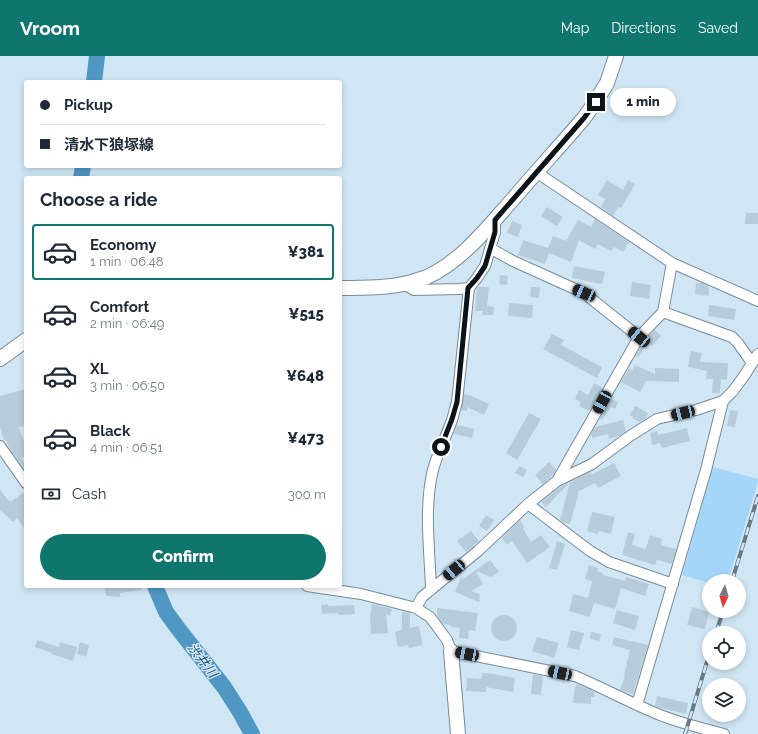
<!DOCTYPE html>
<html lang="en">
<head>
<meta charset="utf-8">
<style>
	body { margin:0; font-family:Raleway,"Noto Sans JP",sans-serif; background:#f2f2f3; color:#1f2937; height:100vh; display:flex; flex-direction:column; font-size:15px; white-space:nowrap }
	* { box-sizing:border-box; margin:0 }
	p { font-size:13px; color:#747a83 }
	.icon { flex:none; width:22px; height:22px; fill:none; stroke:currentColor; stroke-width:2; stroke-linecap:round; stroke-linejoin:round }
	.map { position:relative; flex:1; overflow:hidden }
	.panel { position:absolute; left:24px; top:120px; width:318px; height:412px; display:flex; flex-direction:column; background:#fff; border-radius:4px; box-shadow:0 2px 6px #0003 }
	.panel>* { flex:none }
	.top-card { position:absolute; left:24px; top:24px; width:318px; height:88px; border-radius:4px; box-shadow:0 2px 6px #0003; display:grid; align-content:center; height:88px; padding:0 16px; background:#fff }
	.needle { width:26px; rotate:185deg }
	.tools { position:absolute; left:702px; top:518px; display:grid; gap:8px }
	.tools a { display:grid; place-items:center; width:44px; height:44px; border-radius:50%; background:#fff; box-shadow:0 2px 6px #0003; font-size:20px }
	.end { position:absolute; width:18px; height:18px; margin:-9px; border:5px solid #0c1419; background:#fff; box-shadow:0 0 0 2px #fff }
	.from { border-radius:50% }
	.bubble { position:absolute; height:28px; border-radius:14px; background:#fff; box-shadow:0 2px 6px #0003; font-size:13px; font-weight:800; line-height:28px; text-align:center }
	.car { position:absolute; width:12px; height:24px; margin:-12px -6px; border-radius:5px; box-shadow:0 0 3px 1px #0007; background:linear-gradient(#222 24%,#8ab4d8 0 40%,#222 0 76%,#8ab4d8 0 86%,#222 0) }
	.top-card b { display:flex; align-items:center; gap:14px; height:38px; font-size:15px }
	.top-card b+b { border-top:1px solid #e0e1e3 }
	.top-card i { width:10px; height:10px; background:#1f2937 }
	ul { padding:0; list-style:none }
	li { display:flex; align-items:center; gap:12px; height:56px; margin:0 8px 6px; padding:0 8px; border:2px solid transparent; border-radius:4px }
	li div { flex:1 }
	li b { display:block; font-size:15px }
	li em { font-style:normal; font-weight:800 }
	li.selected { border-color:#0f766e }
	li>.icon { width:36px; height:36px; stroke-width:1.5 }
	h2 { padding:0 16px; font-size:18px; line-height:48px }
	.pay { display:flex; align-items:center; gap:10px; height:44px; padding:0 16px; font-size:15px }
	.pay p { margin-inline-start:auto }
	.action { display:flex; gap:8px; margin-top:auto; padding:8px 16px }
	.action a { flex:1; height:46px; border-radius:24px; background:#0f766e; color:#fff; font-size:16px; font-weight:800; line-height:46px; text-align:center }
	header { display:flex; align-items:center; gap:24px; box-sizing:border-box; height:56px; padding:0 20px; background:#0f766e; color:#fff }
	header strong { font-size:19px }
	nav { display:flex; gap:22px; margin-inline-start:auto; font-size:14px }
	.map>svg:first-child { display:block }
	.green { fill:#a3d6f8 }
	.lines { fill:none; stroke-linecap:round; stroke-linejoin:round }
	.river { stroke:#5098c4; stroke-width:16 }
	.building { fill:#b7ccda }
	.street-casing { stroke:#778b99; stroke-width:12 }
	.secondary-casing { stroke:#778b99; stroke-width:16 }
	.street { stroke:#fff; stroke-width:10 }
	.secondary { stroke:#fff; stroke-width:14 }
	.rail-casing { stroke:#697881; stroke-width:4 }
	.rail { stroke:#d0e6f5; stroke-width:2.5; stroke-dasharray:8; stroke-linecap:butt }
	.route { stroke:#0c1419; stroke-width:5 }
	.labels { text-anchor:middle; stroke-width:3; stroke-linejoin:round; paint-order:stroke }
	.water-label { font-size:13px; font-style:italic; fill:#215877; stroke:#d0e6f5 }
</style>
</head>
<body>
<header>
<strong>Vroom</strong>
<nav><a>Map</a><a>Directions</a><a>Saved</a></nav>
</header>
<div class="map">
<svg width="758" height="678" viewBox="0 0 758 678">
	<rect width="100%" height="100%" fill="#d0e6f5"/>
	<path class="green" d="M713,411l45,12v3l-30,99h-19v2l-27,-8z"/>
	<g class="lines">
		<path class="river" d="M94,26l3,-26
			M81,122l2,-12
			M155,530l11,26 14,19 44,56 16,25 12,22"/>
	</g>
	<path class="building" d="M607,124l16,10 5,-10 7,4 -14,24 -3,-1 -5,9 -12,-9 4,-8 -7,-4z
		M547,151l16,10 -6,9 -16,-10z
		M746,157h12v11h-13z
		M595,163l34,23 -6,10 -9,-5 -3,4 -13,-7 -3,5 -16,-9 -8,22 -22,-9 -4,11 -27,-9 5,-15 25,8 5,-12 13,5 12,-21 13,7z
		M512,165l10,4 -4,12 -11,-4z
		M574,210l31,6 -3,12 -30,-6z
		M500,219l8,1 -1,9 -8,-1z
		M632,226l19,3 -2,14 -19,-3z
		M696,227h6l7,4v9l-14,-2z
		M478,231h11l-2,19 7,1 -1,8h-11l1,-4h-8l2,-23z
		M531,231h9l-1,11 -9,-1z
		M509,247l24,2 -1,13 -24,-2z
		M709,249l27,4 -2,11 -26,-4z
		M655,274l6,6 -9,10 -4,-4 -10,15 -2,-1 8,-15z
		M552,278l12,6 -3,5 41,22 -5,11 -54,-29z
		M691,295l11,2 -2,9 28,1 -1,17 -6,-1 -1,14h-8l1,-14h-7l1,-8 -19,-4z
		M635,309l20,9v-6l24,1v13l-33,-1 -6,11 -19,-10 8,-13 3,1z
		M594,327l9,5 -14,23 -10,-5 2,-4 -6,-3 4,-9 9,5z
		M26,333v37l-8,1 8,18v11l-5,2 5,7v7l-16,-23 -4,-9 -2,1 -4,-14v-31z
		M464,338l8,2 17,8 -5,11 -17,-8v4l-6,-1z
		M611,343l7,3 -3,7 -4,-2 -9,13 -2,-1z
		M635,350l13,7 -3,6 -5,3 -8,-4 2,-1 -4,-2z
		M730,354l8,1 -3,16 -8,-1z
		M529,357l12,6 -24,41 -11,-7z
		M623,364l3,11 -7,5 -10,3 -1,-5 -16,4 -1,-4 4,-7z
		M457,369l17,4 -2,9 -18,-4z
		M687,372l3,13 -28,7 -2,-5 -8,2 -2,-12 7,-2 1,4z
		M549,406l7,8 -2,4 -11,10 -8,-9z
		M614,407l7,13 -23,12 -3,-5 -16,8 -9,33 -8,-2 -2,-2 10,-38 20,-10 1,3z
		M519,410l8,4 -4,7 -8,-4z
		M570,426l-24,25 -5,-5 19,-15z
		M0,434l10,12 13,-9 3,4v34l-9,-13 -4,4 -13,-12z
		M592,456l23,5 -4,17 -12,-3 -1,3 -11,-3z
		M486,459l8,5 -7,11 -8,-5z
		M520,464l4,7 -1,2 8,13 10,-7 9,12 -23,16 -15,-22 -5,4 -5,-7z
		M471,475l8,10 -13,11 -9,-11z
		M628,476l7,2 -3,11 14,4 4,-14 12,4 -1,6 15,4 -4,15 -15,-4 -2,5 -33,-10z
		M557,485l8,3 -8,26 -8,-2z
		M490,504l9,12 -8,5 -15,-6 7,13 -12,7 9,3 -1,8 -24,-10 6,-15 2,2z
		M589,509l9,3 -1,3 6,2v2l22,6 1,-4 23,7 -4,12 -24,-8 -6,21 -21,-6 -4,14 -21,-6 4,-17 15,4 4,-17 -7,-2z
		M105,530h36v4l-21,3v4l-14,-1z
		M328,548v2l26,-1 1,9 -17,1v-2l-16,1 -1,-9z
		M372,548l20,5 -2,6 -4,-1 2,19 -17,1 -1,-19z
		M692,551l17,5 -4,17 -18,-4z
		M437,552l41,5 -3,18 -6,-1 -1,9 -9,-1 1,-10 -9,-1v-2l-8,-1 -6,-9z
		M617,554l22,6 -4,14 -22,-7z
		M402,556l8,1v15l9,-2 4,19 -14,3 -1,-3 -10,2 -3,-15 7,-2z
		M491 572a13 13 0 1 1 26 0a13 13 0 1 1-26 0Z
		M571,574l13,3 -5,17 -12,-3z
		M591,576l10,2 -2,7 -9,-2z
		M537,581l22,6 -5,15 -22,-7z
		M614,581l34,8 -15,49 -13,-4 5,-15h-1l6,-25 -18,-5z
		M37,584l22,7 1,-5 17,5 -4,14 -22,-7 1,-1 -17,-6z
		M80,586l9,3 -3,12 -9,-3z
		M482,617l11,1 22,4 -2,14 -27,-5v5l-20,-1 1,-13 14,1z
		M533,618l10,2 -2,19 -10,-1z
		M577,628l18,8 -1,5h-3v7l-18,-1 2,-15z
		M657,640l31,7 -2,11 -25,-6 -6,-2z"/>
	<g class="lines">
		<g class="street-casing">
			<path id="street" d="M536,116l136,91 86,38
				M490,192l23,13 71,32 55,44 24,-25 69,25 6,6 14,20
				M404,228l10,6 45,-1 10,-1 -12,114c-2,6 -3,12 -5,18 -6,18 -16,35 -20,54 -8,38 -2,78 -1,116
				M469,232l8,-10 8,-12 10,-34v-12
				M663,256l9,-49
				M0,390l26,37
				M557,425l82,-144
				M528,448l62,47 19,11 64,22
				M307,530l54,8 55,14 14,9 17,23 4,11 124,25c26,11 52,25 78,36 22,10 48,16 71,22
				M416,552l6,-11 56,-46 50,-47 29,-23 35,-17 38,-28 27,-17 39,-9 27,-9
				M637,649l69,-235 17,-69 10,-10 11,-15 14,-22"/>
		</g>
		<g class="secondary-casing">
			<path id="secondary" d="M340,232c24,0 49,0 72,-6 5,-2 10,-3 15,-5 35,-16 62,-51 87,-79 23,-27 47,-53 70,-80l12,-17 11,-18 9,-27
				M0,303l26,-19
				M451,595l7,83"/>
		</g>
		<use href="#street" class="street"/>
		<use href="#secondary" class="secondary"/>
		<g class="rail-casing">
			<path id="rail" d="M732,525l26,-85
				M716,577l7,-22
				M685,678l24,-79"/>
		</g>
		<use href="#rail" class="rail"/>
	</g>
	<g class="lines">
		<path class="route" d="M441,391l11,-28 5,-17 11,-114 9,-10 8,-12 10,-34v-12l89,-102 12,-16"/>
	</g>
	<g class="labels">
		<g class="water-label">
			<text transform="translate(203 604) rotate(53)" y="5">渋井川</text>
		</g>
	</g>
</svg>
<div class="tools">
<a><svg class="needle" viewBox="-14 -14 28 28"><path d="M0-13l5 13h-10z" fill="#e53935"/><path d="M0 13l5-13h-10z" fill="#747a83"/></svg></a>
<a><svg class="icon" aria-label="locate" viewBox="0 0 24 24"><circle cx="12" cy="12" r="6"/><path d="M12 2v4M12 18v4M2 12h4M18 12h4"/></svg></a>
<a><svg class="icon" aria-label="layers" viewBox="0 0 24 24"><path d="M12 4l9 5-9 5-9-5zM3 14l9 5 9-5"/></svg></a>
</div>
<i class="end from" style="left:441px;top:391px"></i>
<i class="end" style="left:596px;top:46px"></i>
<div class="bubble" style="left:610px;top:32px;width:66px">1 min</div>
<i class="car" style="left:584px;top:237px;rotate:294deg"></i>
<i class="car" style="left:639px;top:281px;rotate:309deg"></i>
<i class="car" style="left:602px;top:346px;rotate:209deg"></i>
<i class="car" style="left:683px;top:357px;rotate:257deg"></i>
<i class="car" style="left:454px;top:514px;rotate:230deg"></i>
<i class="car" style="left:467px;top:598px;rotate:281deg"></i>
<i class="car" style="left:560px;top:617px;rotate:282deg"></i>
<div class="top-card">
<b><i class="from"></i>Pickup</b>
<b><i></i>清水下狼塚線</b>
</div>
<section class="panel">
<h2>Choose a ride</h2>
<ul>
<li class="selected"><svg class="icon" aria-label="car" viewBox="0 0 24 24"><path d="M5 17H2v-5l4-1 3-4h7l3 4 3 1v5h-3M9 17h6M6 11h13"/><circle cx="7" cy="17" r="2"/><circle cx="17" cy="17" r="2"/></svg><div><b>Economy</b><p>1 min · 06:48</p></div><em>¥381</em></li>
<li><svg class="icon" aria-label="car" viewBox="0 0 24 24"><path d="M5 17H2v-5l4-1 3-4h7l3 4 3 1v5h-3M9 17h6M6 11h13"/><circle cx="7" cy="17" r="2"/><circle cx="17" cy="17" r="2"/></svg><div><b>Comfort</b><p>2 min · 06:49</p></div><em>¥515</em></li>
<li><svg class="icon" aria-label="car" viewBox="0 0 24 24"><path d="M5 17H2v-5l4-1 3-4h7l3 4 3 1v5h-3M9 17h6M6 11h13"/><circle cx="7" cy="17" r="2"/><circle cx="17" cy="17" r="2"/></svg><div><b>XL</b><p>3 min · 06:50</p></div><em>¥648</em></li>
<li><svg class="icon" aria-label="car" viewBox="0 0 24 24"><path d="M5 17H2v-5l4-1 3-4h7l3 4 3 1v5h-3M9 17h6M6 11h13"/><circle cx="7" cy="17" r="2"/><circle cx="17" cy="17" r="2"/></svg><div><b>Black</b><p>4 min · 06:51</p></div><em>¥473</em></li>
</ul>
<div class="pay"><svg class="icon" aria-label="cash" viewBox="0 0 24 24"><path d="M3 7h18v10H3z"/><circle cx="12" cy="12" r="2"/></svg>Cash<p>300 m</p></div>
<div class="action"><a>Confirm</a></div>
</section>
</div>
</body>
</html>
